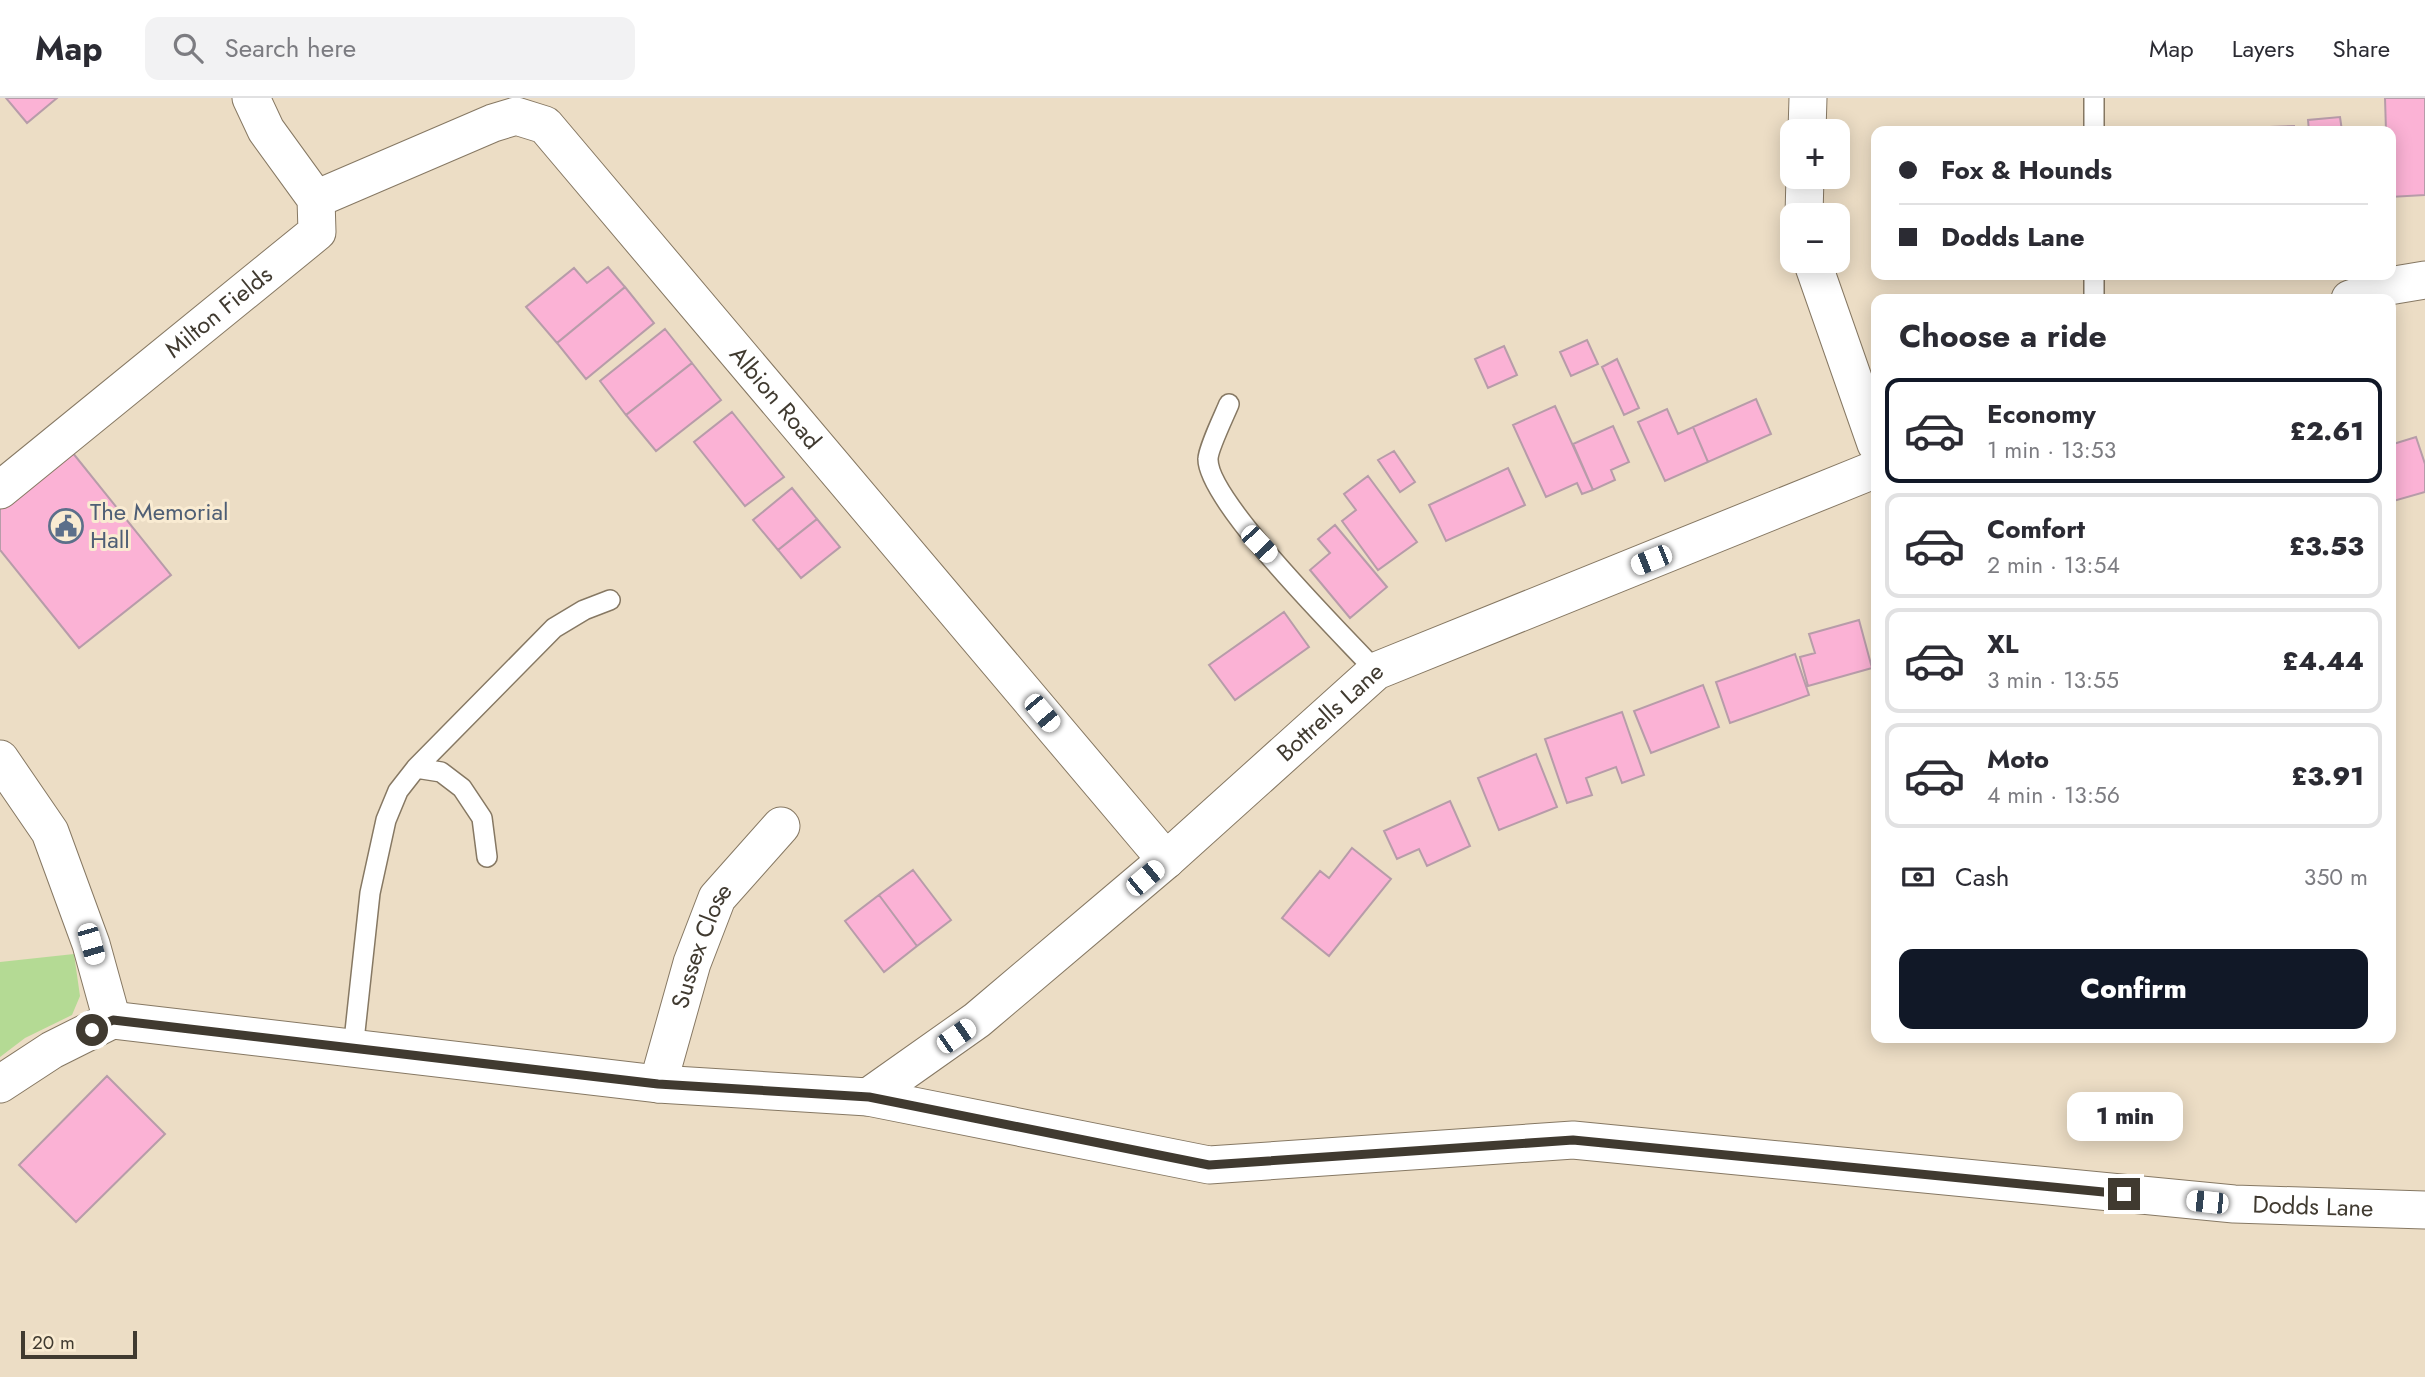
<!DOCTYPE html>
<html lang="en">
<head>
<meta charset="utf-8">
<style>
	body { margin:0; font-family:Jost,sans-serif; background:#f2f2f3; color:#2b2b33; height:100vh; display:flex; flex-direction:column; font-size:26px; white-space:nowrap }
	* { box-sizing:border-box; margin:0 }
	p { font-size:23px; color:#7c7c81 }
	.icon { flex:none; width:38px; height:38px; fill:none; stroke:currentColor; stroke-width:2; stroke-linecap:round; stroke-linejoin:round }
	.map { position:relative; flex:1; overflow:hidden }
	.details { position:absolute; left:1871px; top:196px; width:525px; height:749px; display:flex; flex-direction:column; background:#fff; border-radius:14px; box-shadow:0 4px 18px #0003 }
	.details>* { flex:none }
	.top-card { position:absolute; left:1871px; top:28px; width:525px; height:154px; border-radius:14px; box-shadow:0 4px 18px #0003; display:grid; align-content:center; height:154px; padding:0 28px; background:#fff }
	.controls { position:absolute; left:1780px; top:21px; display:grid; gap:14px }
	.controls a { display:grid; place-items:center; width:70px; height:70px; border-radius:14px; background:#fff; box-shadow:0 4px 18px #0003; font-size:35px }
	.scale { position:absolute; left:21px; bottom:18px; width:116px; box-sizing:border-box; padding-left:7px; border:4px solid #403a30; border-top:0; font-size:19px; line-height:24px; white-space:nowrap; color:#403a30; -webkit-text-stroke:5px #f9ebd2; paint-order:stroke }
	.end { position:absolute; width:32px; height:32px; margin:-16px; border:9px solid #403a30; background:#fff; box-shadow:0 0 0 4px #fff }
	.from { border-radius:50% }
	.bubble { position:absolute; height:49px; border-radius:14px; background:#fff; box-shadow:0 4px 18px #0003; font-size:23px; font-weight:800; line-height:49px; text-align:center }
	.car { position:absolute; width:21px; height:42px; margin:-21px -10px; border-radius:9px; box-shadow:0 0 5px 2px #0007; background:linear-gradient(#fff 24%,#345 0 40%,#fff 0 76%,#345 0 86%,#fff 0) }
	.top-card b { display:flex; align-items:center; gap:24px; height:66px; font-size:26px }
	.top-card b+b { border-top:2px solid #e1e1e2 }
	.top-card i { width:18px; height:18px; background:#2b2b33 }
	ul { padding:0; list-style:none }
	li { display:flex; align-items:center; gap:21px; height:105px; margin:0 14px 10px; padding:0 14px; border:4px solid #e1e1e2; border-radius:14px }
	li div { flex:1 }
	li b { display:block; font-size:26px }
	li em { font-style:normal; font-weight:800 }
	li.active { border-color:#111827 }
	li>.icon { width:63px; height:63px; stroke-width:1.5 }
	h2 { padding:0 28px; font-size:32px; line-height:84px }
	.pay { display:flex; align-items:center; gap:18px; height:77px; padding:0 28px; font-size:26px }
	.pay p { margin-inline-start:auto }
	.primary-button { display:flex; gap:14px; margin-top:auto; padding:14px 28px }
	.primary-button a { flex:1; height:80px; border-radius:14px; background:#111827; color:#fff; font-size:28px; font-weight:800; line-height:80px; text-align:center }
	header { display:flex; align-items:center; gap:42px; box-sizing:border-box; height:98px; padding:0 35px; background:#fff; border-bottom:2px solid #e1e1e2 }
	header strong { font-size:33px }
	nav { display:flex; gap:38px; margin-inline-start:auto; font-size:24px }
	.search { width:490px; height:63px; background:#f2f2f3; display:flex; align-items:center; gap:18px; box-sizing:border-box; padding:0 24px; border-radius:14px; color:#7c7c81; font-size:26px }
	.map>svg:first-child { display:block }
	.green { fill:#b4da94 }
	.building { fill:#fbb2d5; stroke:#b79ca9; stroke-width:2 }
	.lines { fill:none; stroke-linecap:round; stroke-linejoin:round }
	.lane-casing { stroke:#867863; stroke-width:22 }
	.street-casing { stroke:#867863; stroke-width:39 }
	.lane { stroke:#fff; stroke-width:19 }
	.street { stroke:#fff; stroke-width:37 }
	.route { stroke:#403a30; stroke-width:9 }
	.labels { text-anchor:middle; stroke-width:6; stroke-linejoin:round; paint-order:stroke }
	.street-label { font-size:24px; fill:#403a30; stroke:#f9ebd2 }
	.service-label { font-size:24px; fill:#4e5e75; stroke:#f9ebd2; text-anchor:start }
</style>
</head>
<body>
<header>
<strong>Map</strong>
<div class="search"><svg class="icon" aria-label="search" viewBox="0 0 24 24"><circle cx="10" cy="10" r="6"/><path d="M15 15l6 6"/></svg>Search here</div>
<nav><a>Map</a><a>Layers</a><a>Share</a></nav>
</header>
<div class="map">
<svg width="2425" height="1279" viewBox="0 0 2425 1279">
	<rect width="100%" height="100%" fill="#ecddc5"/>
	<path class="green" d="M74,856l6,42 -8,19 -47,23 -25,19v-95z"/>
	<path class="building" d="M6,0h51l-30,25z
		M2385,0h40v97l-35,2v-66h-4z
		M2340,19l2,14 18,-2v2h-51l-1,-11z
		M2294,28v5h-24v-4z
		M608,169l17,20 -68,56 -31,-36 48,-39 13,15z
		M625,189l29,36 -68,56 -29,-36z
		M665,231l27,34 -66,52 -26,-34z
		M1587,242l11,24 -27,12 -11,-24z
		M1504,248l13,29 -29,13 -13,-29z
		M1617,261l22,49 -15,7 -22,-48z
		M692,265l29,37 -65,51 -30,-36z
		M1756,301l15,35 -63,28 -15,-35z
		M1555,308l38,84 -11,4 -5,-11 -31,14 -33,-72z
		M1667,311l11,25 15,-7 15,35 -43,19 -27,-59z
		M732,314l52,65 -39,29 -51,-64z
		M1613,328l16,36 -18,8 4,10 -22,10 -20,-46z
		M2416,339l9,27v28l-35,10v-57z
		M68,349l103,128 -92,73 -79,-98v-48z
		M1394,353l21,31 -15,10 -22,-32z
		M1508,370l17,37 -79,36 -17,-36z
		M1368,378l49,66 -39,28 -36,-49 14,-11 -12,-16z
		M792,390l25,31 -39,31 -25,-30z
		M817,421l23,28 -39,31 -23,-28z
		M1335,427l52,62 -37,31 -40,-48 20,-17 -12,-14z
		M1284,514l25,35 -74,53 -26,-35z
		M1859,522l13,48 -64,18 -8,-29 15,-4 -6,-19z
		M1795,556l14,41 -79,28 -14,-41z
		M1703,587l16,42 -68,26 -17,-42z
		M1622,614l22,63 -22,8 -6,-16 -30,11 6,17 -25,8 -22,-64z
		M1536,656l21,53 -58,23 -21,-52z
		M1450,703l20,45 -43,20 -8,-17 -22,10 -13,-28z
		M1352,750l39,31 -62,77 -47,-38 38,-47 9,7z
		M913,772l38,50 -34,26 -38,-51z
		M879,797l38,51 -33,26 -39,-51z
		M107,978l58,58 -89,88 -57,-57z"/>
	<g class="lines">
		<g class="lane-casing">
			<path id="lane" d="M2094,33v-33
				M2094,201v-24
				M1229,306c-5,12 -21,45 -21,55 -1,42 135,176 168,212
				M416,670l138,-140 30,-18 26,-10
				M353,952l17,-157 16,-73 12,-29 18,-23 25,4 21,16 20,30 5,39"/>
		</g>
		<g class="street-casing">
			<g id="street">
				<path d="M1807,33l1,-33"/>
				<path id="s1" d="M316,101l177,-76 23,-7 29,9 621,735"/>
				<path d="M1804,117l1,-38"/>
				<path d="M1812,163l64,183"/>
				<path d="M2350,201l39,-13 36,-6"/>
				<path id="s2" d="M0,392l317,-258 -1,-33 -50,-69 -15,-32"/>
				<path d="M0,661l50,73 41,112 21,76"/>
				<path id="s3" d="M0,986l52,-34 60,-30 546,64 210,13 341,68 364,-25 661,64 191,6"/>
				<path id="s4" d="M658,986l34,-121 25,-65 64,-72"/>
				<path id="s5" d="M868,999l109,-77 189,-160 210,-189 500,-202"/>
			</g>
		</g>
		<use href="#lane" class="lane"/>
		<use href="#street" class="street"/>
	</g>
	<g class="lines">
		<path class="route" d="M92,932l21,-10 545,64 211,13 340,68 364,-25 551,54"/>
	</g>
	<defs>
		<g id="civic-ring" transform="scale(1.75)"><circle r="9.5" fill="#f9ebd2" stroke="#5c6f8a" stroke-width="1.5"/><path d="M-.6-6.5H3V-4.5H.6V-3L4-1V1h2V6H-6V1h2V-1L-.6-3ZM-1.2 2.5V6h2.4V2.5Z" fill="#5c6f8a"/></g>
	</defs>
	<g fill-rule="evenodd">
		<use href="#civic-ring" x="66" y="428"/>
	</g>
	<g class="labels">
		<g class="street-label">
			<text dy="8" stroke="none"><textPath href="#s2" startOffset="282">Milton Fields</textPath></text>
			<text dy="8" stroke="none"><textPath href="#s1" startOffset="604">Albion Road</textPath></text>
			<text dy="8" stroke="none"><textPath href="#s5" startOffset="602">Bottrells Lane</textPath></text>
			<text dy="8" stroke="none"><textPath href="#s4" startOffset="145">Sussex Close</textPath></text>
			<text dy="8" stroke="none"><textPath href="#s3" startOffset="2345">Dodds Lane</textPath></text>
		</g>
		<g class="service-label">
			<text x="90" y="422">The Memorial<tspan x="90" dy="28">Hall</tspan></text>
		</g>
	</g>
</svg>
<div class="controls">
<a>+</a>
<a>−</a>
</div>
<div class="scale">20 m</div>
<i class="end from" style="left:92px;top:932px"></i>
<i class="end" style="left:2124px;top:1096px"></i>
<div class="bubble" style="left:2067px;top:994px;width:116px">1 min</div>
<i class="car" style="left:1259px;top:446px;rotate:137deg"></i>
<i class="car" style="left:1651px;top:462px;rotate:248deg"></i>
<i class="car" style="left:1042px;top:615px;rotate:140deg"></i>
<i class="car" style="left:1145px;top:780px;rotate:50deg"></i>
<i class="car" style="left:91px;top:846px;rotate:164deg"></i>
<i class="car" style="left:956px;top:938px;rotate:55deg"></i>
<i class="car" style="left:2207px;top:1104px;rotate:276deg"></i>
<div class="top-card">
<b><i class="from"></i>Fox &amp; Hounds</b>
<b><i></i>Dodds Lane</b>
</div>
<section class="details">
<h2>Choose a ride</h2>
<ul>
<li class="active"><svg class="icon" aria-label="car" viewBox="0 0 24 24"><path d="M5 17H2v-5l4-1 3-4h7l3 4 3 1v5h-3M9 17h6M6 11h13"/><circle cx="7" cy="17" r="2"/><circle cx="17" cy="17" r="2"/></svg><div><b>Economy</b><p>1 min · 13:53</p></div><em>£2.61</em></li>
<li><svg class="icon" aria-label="car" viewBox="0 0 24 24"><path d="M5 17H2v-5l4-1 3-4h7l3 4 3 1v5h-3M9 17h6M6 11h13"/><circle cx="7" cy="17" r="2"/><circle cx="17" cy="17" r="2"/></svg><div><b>Comfort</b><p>2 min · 13:54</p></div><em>£3.53</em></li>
<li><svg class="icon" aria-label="car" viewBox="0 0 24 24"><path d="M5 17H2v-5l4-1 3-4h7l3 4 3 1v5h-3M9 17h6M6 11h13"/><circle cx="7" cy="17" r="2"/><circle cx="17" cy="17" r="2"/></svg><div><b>XL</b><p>3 min · 13:55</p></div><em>£4.44</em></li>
<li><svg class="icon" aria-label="car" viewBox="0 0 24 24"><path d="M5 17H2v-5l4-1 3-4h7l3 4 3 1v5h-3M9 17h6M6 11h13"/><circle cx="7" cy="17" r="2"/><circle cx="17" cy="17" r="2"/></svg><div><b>Moto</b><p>4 min · 13:56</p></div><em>£3.91</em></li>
</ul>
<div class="pay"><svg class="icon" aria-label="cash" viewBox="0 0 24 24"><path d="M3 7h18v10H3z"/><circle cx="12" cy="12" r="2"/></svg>Cash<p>350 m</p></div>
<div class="primary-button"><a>Confirm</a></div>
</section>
</div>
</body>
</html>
